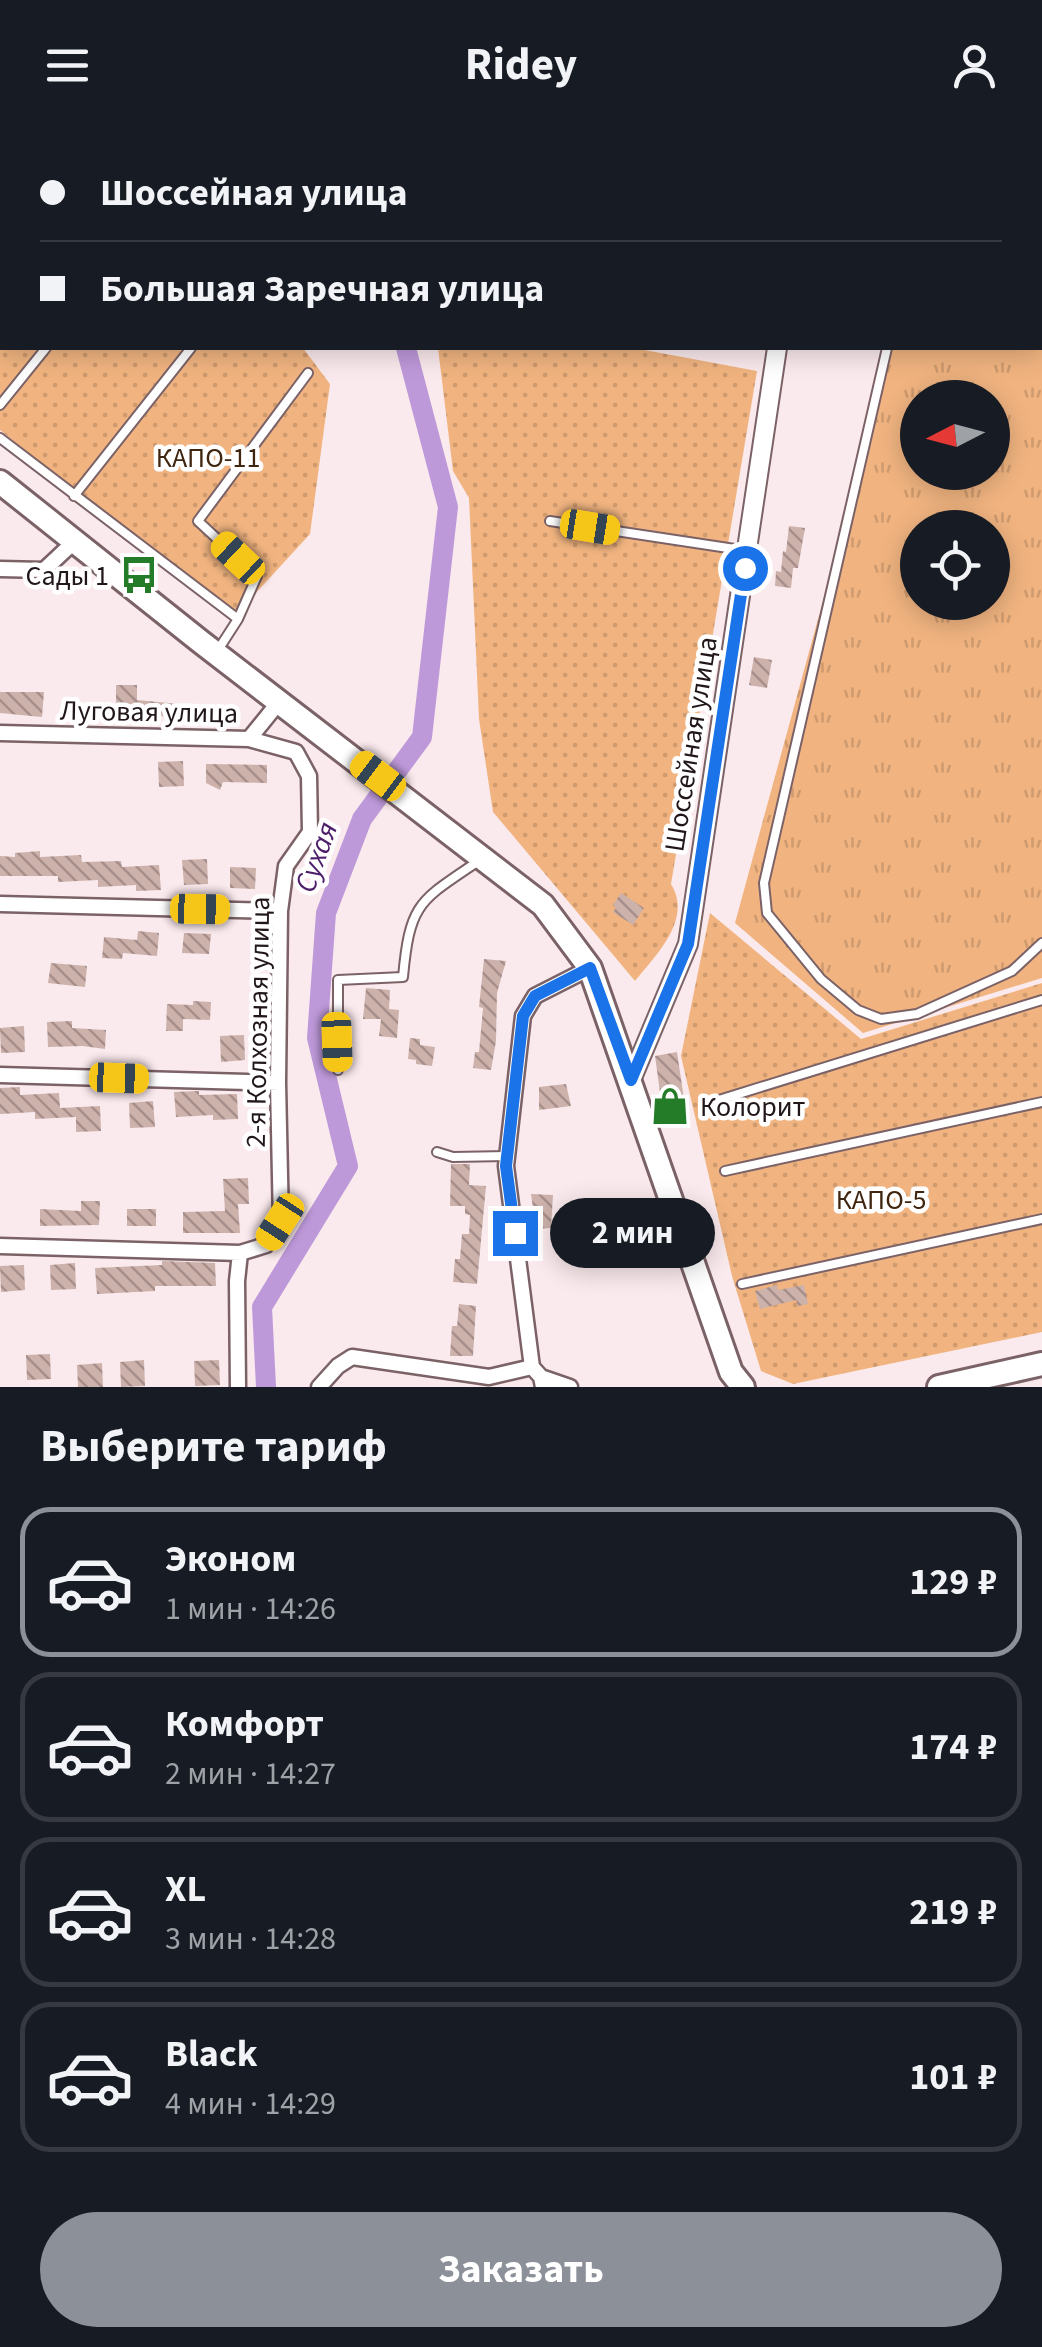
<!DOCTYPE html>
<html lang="ru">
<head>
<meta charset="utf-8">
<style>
	body { margin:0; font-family:"Source Sans 3",sans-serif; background:#20242c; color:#f1f3f6; height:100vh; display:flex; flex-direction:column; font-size:38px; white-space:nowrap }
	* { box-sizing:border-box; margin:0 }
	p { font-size:32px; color:#9ea1a6 }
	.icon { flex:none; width:55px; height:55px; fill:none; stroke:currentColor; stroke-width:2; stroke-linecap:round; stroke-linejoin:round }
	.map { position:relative; height:1257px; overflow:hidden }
	.panel { display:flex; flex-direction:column; background:#171b24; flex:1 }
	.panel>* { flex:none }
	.banner { position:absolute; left:0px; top:0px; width:1042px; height:220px; box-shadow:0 5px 25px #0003; display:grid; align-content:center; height:220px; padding:0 40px; background:#171b24 }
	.needle { width:65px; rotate:264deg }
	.controls { position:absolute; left:900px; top:250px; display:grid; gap:20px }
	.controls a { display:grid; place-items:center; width:110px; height:110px; border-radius:50%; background:#171b24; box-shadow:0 5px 25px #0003; font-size:50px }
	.end { position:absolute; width:45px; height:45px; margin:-22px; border:12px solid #1a73e8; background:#fff; box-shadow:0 0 0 5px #fff }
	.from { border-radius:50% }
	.bubble { position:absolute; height:70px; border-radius:35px; background:#171b24; box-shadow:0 5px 25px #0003; font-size:32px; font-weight:700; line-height:70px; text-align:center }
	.car { position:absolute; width:30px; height:60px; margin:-30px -15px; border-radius:12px; box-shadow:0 0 8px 2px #0007; background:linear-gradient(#f5c518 24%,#345 0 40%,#f5c518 0 76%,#345 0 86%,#f5c518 0) }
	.banner b { display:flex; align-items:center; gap:35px; height:95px; font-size:38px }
	.banner b+b { border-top:2px solid #363941 }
	.banner i { width:25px; height:25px; background:#f1f3f6 }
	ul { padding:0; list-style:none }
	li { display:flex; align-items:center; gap:30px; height:150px; margin:0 20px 15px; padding:0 20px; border:5px solid #363941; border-radius:30px }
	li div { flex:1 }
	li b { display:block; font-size:38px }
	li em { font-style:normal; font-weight:700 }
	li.active { border-color:#8c9099 }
	li>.icon { width:90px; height:90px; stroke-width:1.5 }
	h2 { padding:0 40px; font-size:45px; line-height:120px }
	.action { display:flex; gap:20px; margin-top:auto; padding:20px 40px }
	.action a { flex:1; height:115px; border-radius:60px; background:#8c9099; color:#fff; font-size:40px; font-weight:700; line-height:115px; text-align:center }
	header { display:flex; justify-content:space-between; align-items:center; height:130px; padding:0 40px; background:#171b24; font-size:45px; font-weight:700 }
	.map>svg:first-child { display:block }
	.grass { fill:url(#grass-tufts); fill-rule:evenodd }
	.garden { fill:url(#garden-dots) }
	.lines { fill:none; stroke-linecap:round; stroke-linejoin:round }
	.river { stroke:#be99da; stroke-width:20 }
	.building { fill:url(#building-back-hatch) }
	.service-casing { stroke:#7b6267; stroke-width:12 }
	.minor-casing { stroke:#7b6267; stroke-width:19 }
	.tertiary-casing { stroke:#7b6267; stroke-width:22 }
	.primary-casing { stroke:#7b6267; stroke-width:28 }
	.service { stroke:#fff; stroke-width:8 }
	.minor { stroke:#fff; stroke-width:14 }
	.tertiary { stroke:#fff; stroke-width:18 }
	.primary { stroke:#fff; stroke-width:22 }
	.route { stroke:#1a73e8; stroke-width:12 }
	.labels { text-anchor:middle; stroke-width:9; stroke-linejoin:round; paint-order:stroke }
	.park-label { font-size:28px; fill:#402610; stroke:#fff }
	.poi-label { font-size:28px; fill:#211719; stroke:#fff; text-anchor:end }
	.street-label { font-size:28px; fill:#211719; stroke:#fff }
	.water-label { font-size:30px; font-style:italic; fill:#4d1e6a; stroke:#fff }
</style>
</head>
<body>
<header><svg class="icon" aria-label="menu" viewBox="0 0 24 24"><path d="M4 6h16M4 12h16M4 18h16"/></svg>Ridey<svg class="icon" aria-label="person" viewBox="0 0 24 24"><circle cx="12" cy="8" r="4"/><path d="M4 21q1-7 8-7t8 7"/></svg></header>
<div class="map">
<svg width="1042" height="1257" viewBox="0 0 1042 1257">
	<defs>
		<pattern id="grass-tufts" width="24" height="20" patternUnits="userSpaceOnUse" patternTransform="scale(2.5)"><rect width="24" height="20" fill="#f1b480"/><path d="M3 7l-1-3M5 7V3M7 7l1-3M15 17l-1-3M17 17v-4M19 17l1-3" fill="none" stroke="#ce9a6e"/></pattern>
		<pattern id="garden-dots" width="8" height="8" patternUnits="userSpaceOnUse" patternTransform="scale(2.5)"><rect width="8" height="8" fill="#f1b480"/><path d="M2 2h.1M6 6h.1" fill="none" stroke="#ce9a6e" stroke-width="1.8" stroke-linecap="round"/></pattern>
		<pattern id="building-back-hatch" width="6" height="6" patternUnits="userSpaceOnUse" patternTransform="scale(2.5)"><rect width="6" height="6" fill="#cdb1ab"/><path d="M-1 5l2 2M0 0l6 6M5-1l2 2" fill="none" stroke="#a68f8a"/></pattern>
	</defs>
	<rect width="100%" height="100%" fill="#fbeaed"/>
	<path class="grass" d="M1042,50v798l-179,55 -128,-110 157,-575h148zM918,268h74v74h-74zM918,398h74v74h-74z"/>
	<path class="garden" d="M0,0h186l-184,2v216h301l27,36 -20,150 -78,85 -232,-189z
		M438,218h196l123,23 -86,513c22,35 -15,71 -36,97l-142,-169 -14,-93 -10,-221 -16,-27z
		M710,783l151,126 181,-56v349l-249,52 -32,-13 -29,-95 -51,-220z"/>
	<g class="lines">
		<path class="river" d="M390,2v-2
			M266,1257l-4,-80 86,-141 -31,-128 9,-125 36,-94 60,-82 26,-230 -42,-159"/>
	</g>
	<path class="building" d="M789,396l16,2 -7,40h-5l-2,20 -16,-2 1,-15 5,1 2,-21 3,1z
		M754,527l18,3 -5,28 -18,-3z
		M116,555h21v15l53,5v18l-14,-1v-5l-18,-1v6l-9,-1 1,-11h-29l-5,-3z
		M0,562h44l-2,25 -42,-4z
		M183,631l1,25 -25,1 -1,-25z
		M206,634l61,1v18l-44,-1 -3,8 -14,-7z
		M40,721v6l41,-2 1,7 39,-1 1,6 37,-2 2,25 -25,1v-6l-38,2v-7l-40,2v-6h-58v-20l15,1v-4z
		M207,729l1,25 -24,1 -2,-25z
		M230,737l26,1 -1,21 -25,-1z
		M621,763l23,15 -11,17 -20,-13 3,-4 -3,-3z
		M138,801l21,2 -2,23 -34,-3 -1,6 -20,-1 2,-21 33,3z
		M184,803l27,1 -2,20 -27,-1z
		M484,829l22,2 -9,32 -1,48 -5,29 -18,-2 2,-16h4l4,-44 -4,-1z
		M51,833l36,3 -2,21 -37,-4z
		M366,858l24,2 -1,19 10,1 -2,28 -18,-2 2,-17h-18z
		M193,871l18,1 -1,18 -27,-1v12h-17l1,-27 26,1z
		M72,891v7l34,2 -1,19 -22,-3 -35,1 -1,-25z
		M24,896l1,26 -24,1 -1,-25z
		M244,905l1,25 -24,2 -1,-26z
		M410,908l10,1v6l15,2 -3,19 -16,-2v-4l-8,-1z
		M677,922l10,67 -23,3 -9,-66z
		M566,954l5,22 -32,4v-23z
		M20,957v8l39,-2 1,15 40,-2 1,25 -25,1v-15l-41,2v-7l-35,2v-26z
		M199,961v4l38,-1 1,25 -25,1v-5l-37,2 -2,-25z
		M153,971l2,26 -25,1 -1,-25z
		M451,1034h19l-1,21 17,1 -9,98 -24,-2 2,-23h5l2,-25h7l1,-19 -5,-1v-8h-15z
		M248,1048l1,26h-11l2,29h-57v-21l42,-1 -2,-32z
		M531,1064l22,1 -2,33 -15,1z
		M81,1071h19l-1,24 -59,1v-17l41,2z
		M127,1079h29v17h-29z
		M162,1131l53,2 1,23h-61v5l-58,3 -2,-26 67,-3z
		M75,1133l1,26 -25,1 -1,-25z
		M24,1135l1,25 -24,2 -1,-26z
		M777,1155l1,5 26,-5 4,19 -10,2 -2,-6 -36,9 -5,-18z
		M459,1174l17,2 -3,50h-23l2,-30h5z
		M50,1224l1,25 -24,1 -1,-25z
		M144,1230l1,26 -24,1 -1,-25z
		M219,1230l1,25 -25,1 -1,-25z
		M102,1233l1,24h-25l-1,-22z"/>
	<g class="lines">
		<g class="service-casing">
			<path id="service" d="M555,0v2
				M680,0l16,2
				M72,2l2,-2
				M204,2l11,-2
				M753,2l1,-2
				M938,2v-2
				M0,94l2,-3
				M887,218l-123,535 3,30 54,66 37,31 23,9 36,-5 95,-43 30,-28
				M0,275l46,-57
				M0,308l238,181 -20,31
				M74,366l117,-148
				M550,391l198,30
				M238,489l19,-43 -59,-55 110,-148
				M338,940v-90l65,-3c7,-76 17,-76 77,-117
				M706,974l336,-104
				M437,1022l16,5 54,-1
				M725,1041l317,-69
				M742,1154l300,-65"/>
		</g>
		<g class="minor-casing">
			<path id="minor" d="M0,439l44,1 31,-29
				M0,603l249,6 30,-37
				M0,774l280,7
				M0,945l278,8
				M0,1116l240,7
				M541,1247l29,10
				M238,1257l-1,-106 3,-28 26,-8 15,-22 -3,-140 2,-172 6,-45 24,-34 -1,-56 -13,-24 -47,-13
				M319,1257l19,-21 14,-9 137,20 43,-10
				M543,1257l-2,-10 -9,-10 -26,-201 17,-150 12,-20 55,-28"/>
		</g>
		<g class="tertiary-casing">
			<path id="tertiary" d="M809,2v-2
				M631,950l57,-136 89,-596"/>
		</g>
		<g class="primary-casing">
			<path id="primary" d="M0,352l201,160 342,263 47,63 141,404 12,15
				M939,1257l103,-23"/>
		</g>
		<use href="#service" class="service"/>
		<use href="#minor" class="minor"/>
		<use href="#tertiary" class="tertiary"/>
		<use href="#primary" class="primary"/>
	</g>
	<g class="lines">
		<path class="route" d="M515,1103l-9,-67 17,-150 12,-20 55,-28 41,112 57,-136 57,-376"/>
	</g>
	<defs>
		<g id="bus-bare" transform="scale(3)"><path d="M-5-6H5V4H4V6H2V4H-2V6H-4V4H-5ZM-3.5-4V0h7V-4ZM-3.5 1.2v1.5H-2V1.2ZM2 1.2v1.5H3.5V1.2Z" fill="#247b28" stroke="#fff" stroke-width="2.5" paint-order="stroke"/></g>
		<g id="shop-bare" transform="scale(3)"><path d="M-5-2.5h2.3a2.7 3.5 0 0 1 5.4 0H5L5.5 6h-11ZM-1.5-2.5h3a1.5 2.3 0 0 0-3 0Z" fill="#247b28" stroke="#fff" stroke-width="2.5" paint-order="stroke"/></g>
	</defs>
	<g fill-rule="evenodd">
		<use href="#bus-bare" x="139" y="445"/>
		<use href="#shop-bare" x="670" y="976"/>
	</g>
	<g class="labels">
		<g class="park-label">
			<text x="208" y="337">КАПО-11</text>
			<text x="881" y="1079">КАПО-5</text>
		</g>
		<g class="poi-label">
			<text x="109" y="455">Сады 1</text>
			<text x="700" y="986" text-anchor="start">Колорит</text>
		</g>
		<g class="street-label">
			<text transform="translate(149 581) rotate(1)" y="10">Луговая улица</text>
			<text transform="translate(690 614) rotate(-81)" y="10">Шоссейная улица</text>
			<text transform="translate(257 892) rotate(-89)" y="10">2-я Колхозная улица</text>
		</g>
		<g class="water-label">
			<text transform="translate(316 727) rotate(-70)" y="10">Сухая</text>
		</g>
	</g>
</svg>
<div class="controls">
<a><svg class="needle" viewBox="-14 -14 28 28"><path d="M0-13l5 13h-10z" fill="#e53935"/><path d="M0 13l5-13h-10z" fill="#9ea1a6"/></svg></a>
<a><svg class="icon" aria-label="locate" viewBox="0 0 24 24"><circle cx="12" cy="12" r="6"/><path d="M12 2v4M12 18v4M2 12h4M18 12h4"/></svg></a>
</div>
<i class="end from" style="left:745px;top:438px"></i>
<i class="end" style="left:515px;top:1103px"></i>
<div class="bubble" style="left:550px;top:1068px;width:165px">2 мин</div>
<i class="car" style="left:590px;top:397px;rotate:99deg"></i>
<i class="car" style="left:238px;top:428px;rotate:313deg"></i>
<i class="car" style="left:378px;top:646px;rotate:307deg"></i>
<i class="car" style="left:200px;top:779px;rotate:91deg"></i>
<i class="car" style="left:337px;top:912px;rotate:178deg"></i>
<i class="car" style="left:119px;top:948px;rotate:92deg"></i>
<i class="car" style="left:280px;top:1092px;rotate:213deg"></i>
<div class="banner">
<b><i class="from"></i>Шоссейная улица</b>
<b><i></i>Большая Заречная улица</b>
</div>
</div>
<section class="panel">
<h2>Выберите тариф</h2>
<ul>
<li class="active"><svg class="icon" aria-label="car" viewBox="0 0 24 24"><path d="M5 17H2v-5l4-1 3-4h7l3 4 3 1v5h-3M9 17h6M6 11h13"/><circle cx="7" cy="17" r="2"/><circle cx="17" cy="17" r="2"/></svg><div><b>Эконом</b><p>1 мин · 14:26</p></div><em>129 ₽</em></li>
<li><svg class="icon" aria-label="car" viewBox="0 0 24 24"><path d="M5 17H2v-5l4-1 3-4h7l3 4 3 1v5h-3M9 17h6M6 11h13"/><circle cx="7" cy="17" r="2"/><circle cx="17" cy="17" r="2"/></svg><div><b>Комфорт</b><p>2 мин · 14:27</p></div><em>174 ₽</em></li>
<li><svg class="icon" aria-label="car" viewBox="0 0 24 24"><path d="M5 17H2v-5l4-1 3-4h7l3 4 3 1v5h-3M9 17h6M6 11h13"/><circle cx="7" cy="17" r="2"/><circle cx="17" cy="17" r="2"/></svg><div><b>XL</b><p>3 мин · 14:28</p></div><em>219 ₽</em></li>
<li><svg class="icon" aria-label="car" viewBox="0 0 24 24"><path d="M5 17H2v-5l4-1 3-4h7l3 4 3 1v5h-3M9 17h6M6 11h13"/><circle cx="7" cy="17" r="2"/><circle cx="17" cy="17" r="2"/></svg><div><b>Black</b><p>4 мин · 14:29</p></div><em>101 ₽</em></li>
</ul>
<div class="action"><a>Заказать</a></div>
</section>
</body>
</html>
